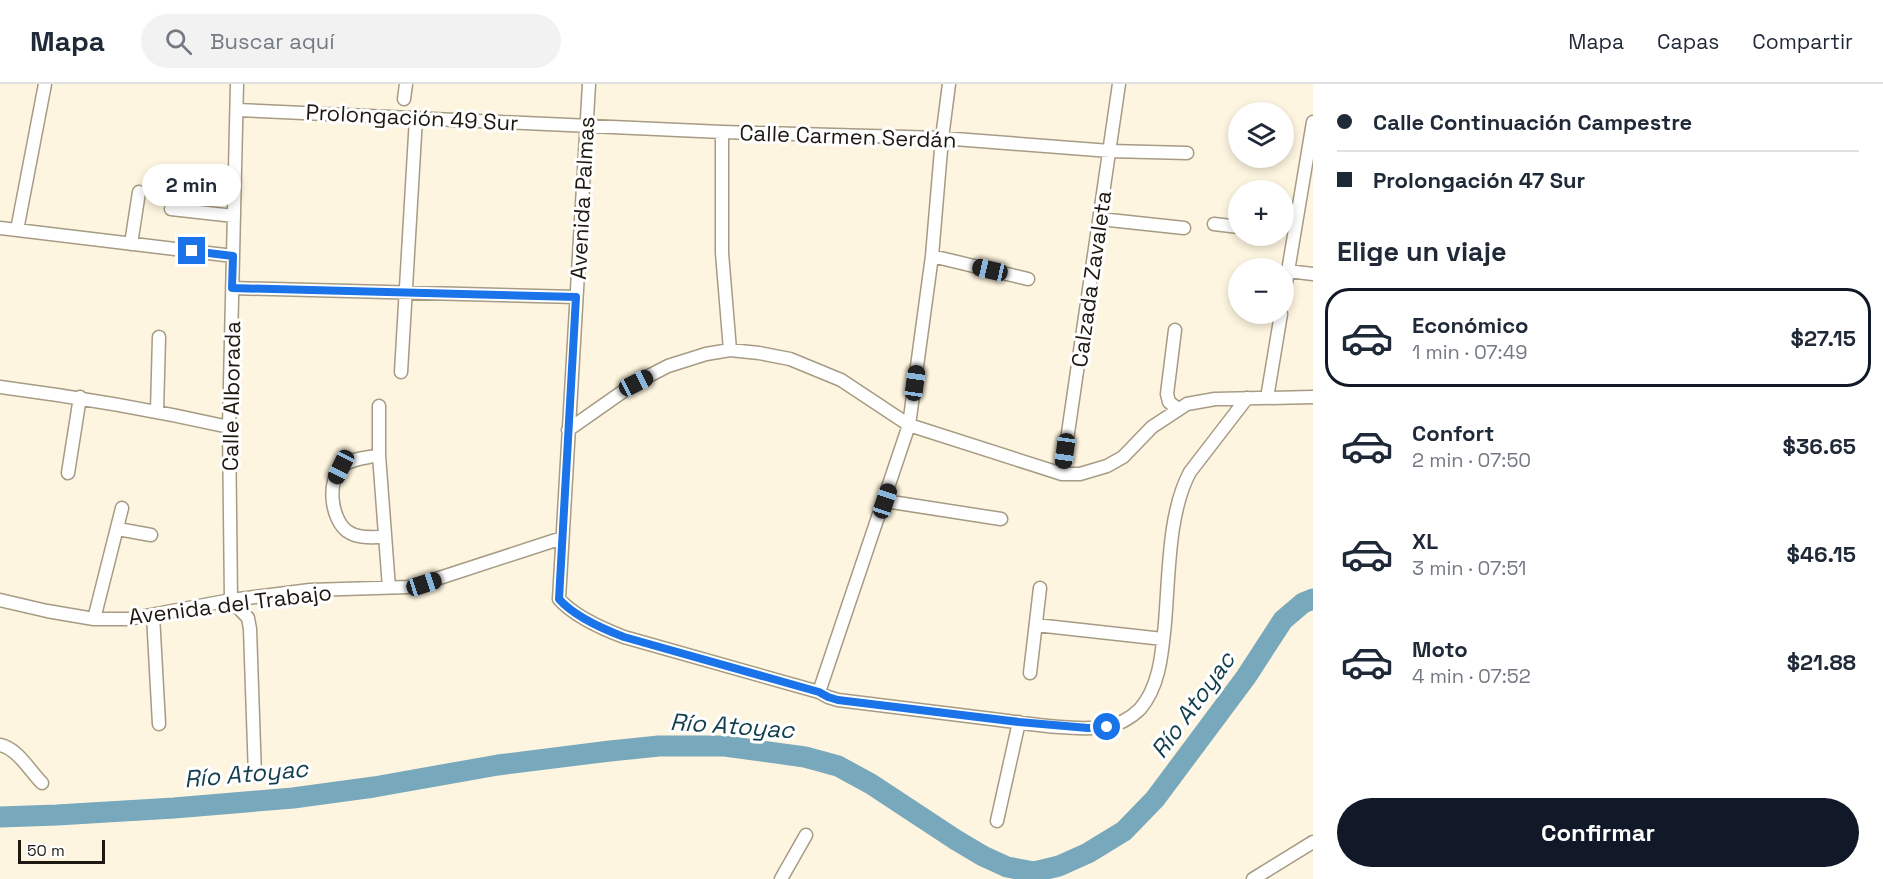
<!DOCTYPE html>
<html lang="es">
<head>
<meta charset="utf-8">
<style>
	body { margin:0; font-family:"Space Grotesk",sans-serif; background:#f2f2f3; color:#1f2937; height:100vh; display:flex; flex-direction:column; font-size:22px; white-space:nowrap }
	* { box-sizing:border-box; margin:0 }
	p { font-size:20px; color:#747a83 }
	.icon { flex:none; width:33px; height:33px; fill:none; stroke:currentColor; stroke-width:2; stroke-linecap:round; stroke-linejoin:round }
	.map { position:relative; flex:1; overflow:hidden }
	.drawer { display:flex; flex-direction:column; background:#fff; width:570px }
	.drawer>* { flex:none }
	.hud { display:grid; align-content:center; height:132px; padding:0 24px; background:#fff }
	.fabs { position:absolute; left:1228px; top:18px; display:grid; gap:12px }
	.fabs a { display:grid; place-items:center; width:66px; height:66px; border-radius:50%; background:#fff; box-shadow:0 3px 9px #0003; font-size:30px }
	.scale { position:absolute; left:18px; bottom:15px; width:87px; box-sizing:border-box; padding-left:6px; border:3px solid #1d1910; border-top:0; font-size:16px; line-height:21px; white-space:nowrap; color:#1d1910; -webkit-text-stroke:4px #fff; paint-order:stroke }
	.end { position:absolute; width:27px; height:27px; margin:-14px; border:8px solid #1a73e8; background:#fff; box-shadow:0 0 0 3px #fff }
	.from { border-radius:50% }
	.bubble { position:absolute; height:42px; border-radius:21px; background:#fff; box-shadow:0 3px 9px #0003; font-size:20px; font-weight:700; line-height:42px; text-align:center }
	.car { position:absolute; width:18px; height:36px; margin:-18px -9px; border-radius:8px; box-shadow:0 0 4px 2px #0007; background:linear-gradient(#222 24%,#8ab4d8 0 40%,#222 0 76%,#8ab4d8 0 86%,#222 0) }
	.hud b { display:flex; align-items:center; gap:21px; height:57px; font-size:22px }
	.hud b+b { border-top:2px solid #e0e1e3 }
	.hud i { width:15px; height:15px; background:#1f2937 }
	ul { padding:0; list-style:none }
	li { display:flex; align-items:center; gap:18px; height:99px; margin:0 12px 9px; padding:0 12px; border:3px solid transparent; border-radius:24px }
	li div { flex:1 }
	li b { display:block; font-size:22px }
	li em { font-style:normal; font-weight:700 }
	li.selected { border-color:#111827 }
	li>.icon { width:54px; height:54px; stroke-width:1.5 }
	h2 { padding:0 24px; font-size:27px; line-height:72px }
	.cta { display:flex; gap:12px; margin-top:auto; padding:12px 24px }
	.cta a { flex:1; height:69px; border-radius:36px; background:#111827; color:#fff; font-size:24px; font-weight:700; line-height:69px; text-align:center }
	header { display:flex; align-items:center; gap:36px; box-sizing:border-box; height:84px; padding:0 30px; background:#fff; border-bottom:2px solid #e0e1e3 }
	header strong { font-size:28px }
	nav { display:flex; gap:33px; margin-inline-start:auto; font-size:21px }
	.search { width:420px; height:54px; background:#f2f2f3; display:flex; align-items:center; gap:15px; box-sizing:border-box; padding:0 21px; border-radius:33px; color:#747a83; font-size:22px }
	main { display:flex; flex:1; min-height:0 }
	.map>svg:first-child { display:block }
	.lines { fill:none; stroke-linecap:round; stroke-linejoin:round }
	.river { stroke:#78a8bc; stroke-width:21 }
	.minor-casing { stroke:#a69b83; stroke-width:15 }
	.minor { stroke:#fff; stroke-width:12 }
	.route { stroke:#1a73e8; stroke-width:8 }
	.labels { text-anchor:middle; stroke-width:6; stroke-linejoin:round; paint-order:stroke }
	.street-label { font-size:22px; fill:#1d1910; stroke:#fff }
	.water-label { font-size:24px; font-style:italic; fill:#123e4d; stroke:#fff }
</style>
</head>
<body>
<header>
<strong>Mapa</strong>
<div class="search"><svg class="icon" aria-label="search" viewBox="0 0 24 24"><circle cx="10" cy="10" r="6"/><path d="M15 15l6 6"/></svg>Buscar aquí</div>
<nav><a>Mapa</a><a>Capas</a><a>Compartir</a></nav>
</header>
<main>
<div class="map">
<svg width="1313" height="795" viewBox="0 0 1313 795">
	<rect width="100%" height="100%" fill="#fef5e0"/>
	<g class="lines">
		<path class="river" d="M0,733l57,-2 117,-7 119,-10 81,-11 124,-22 112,-14 49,-5h66l80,11 33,9 33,18 85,56 27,16 24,11 27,5 25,-6 29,-13 36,-22 31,-32 91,-122 37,-57 20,-17 10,-4"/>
		<g class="minor-casing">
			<path id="minor" d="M237,0l-8,343 2,173 17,18 2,11 5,147
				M589,0l-30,515c14,16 44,30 65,38l195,55
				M949,0l-7,54 -10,118 -23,169 -90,267 9,5 10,3c54,7 108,13 162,20 31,4 75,11 104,7 13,-1 27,-9 36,-18 20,-23 22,-57 25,-86 4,-46 3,-111 25,-151l57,-74
				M404,15l2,-15
				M237,26l485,22 220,6 168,13 77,2
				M722,48v121l8,97
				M171,125l63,7
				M1100,135l84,9
				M1214,140l25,3
				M0,144l233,28
				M17,146l28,-146
				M131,160l8,-52
				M932,172l96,23
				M1288,187l25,3
				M232,204l344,9
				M1284,211l29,-173
				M1175,246l-8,64 2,8 9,7
				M401,288l15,-254
				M0,303c77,10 153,23 229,40
				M1267,314l14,-84
				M379,322v49l10,133
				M157,327l2,-74
				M568,346l67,-47 33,-17 38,-12 24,-4 29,3 31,6 51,21 68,45 153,49h18l27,-8 16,-9 29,-30 35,-23 28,-5 98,-2
				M379,371c-12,3 -27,3 -36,11 -17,14 -12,53 4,65 11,8 25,6 37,6
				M68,389l12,-76
				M1062,390l57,-390
				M885,417l116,18
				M118,445l33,6
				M0,516l47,11 47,8h35l102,-19 79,-10 98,-3 16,-4 138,-45
				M153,531l6,109
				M94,535l28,-111
				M1036,541l127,14
				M1030,589l10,-85
				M0,661c17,3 30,26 42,38
				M997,737l22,-99
				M781,795l25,-44
				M1253,795l60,-37"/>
		</g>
		<use href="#minor" class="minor"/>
	</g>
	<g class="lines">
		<path class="route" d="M192,167l41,5 -1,32 344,9 -17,302c14,16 44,30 65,38l195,55 9,5 10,3 181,22 69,6 19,-1"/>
	</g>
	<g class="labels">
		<g class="street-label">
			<text transform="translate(412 33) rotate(3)" y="8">Prolongación 49 Sur</text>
			<text transform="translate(848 52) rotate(2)" y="8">Calle Carmen Serdán</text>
			<text transform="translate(582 114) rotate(-87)" y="8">Avenida Palmas</text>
			<text transform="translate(1091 195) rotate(-82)" y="8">Calzada Zavaleta</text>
			<text transform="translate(231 312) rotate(-89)" y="8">Calle Alborada</text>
			<text transform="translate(230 520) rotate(-7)" y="8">Avenida del Trabajo</text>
		</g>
		<g class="water-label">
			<text transform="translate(1193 621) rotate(-54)" y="8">Río Atoyac</text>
			<text transform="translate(732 642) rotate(4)" y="8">Río Atoyac</text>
			<text transform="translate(246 690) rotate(-5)" y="8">Río Atoyac</text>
		</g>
	</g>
</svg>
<div class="fabs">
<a><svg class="icon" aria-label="layers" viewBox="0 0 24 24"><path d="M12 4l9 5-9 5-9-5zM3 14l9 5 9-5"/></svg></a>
<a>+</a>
<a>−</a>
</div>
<div class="scale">50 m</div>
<i class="end from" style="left:1107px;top:643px"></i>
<i class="end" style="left:192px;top:167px"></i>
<div class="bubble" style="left:142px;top:80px;width:99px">2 min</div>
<i class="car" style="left:990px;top:186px;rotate:283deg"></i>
<i class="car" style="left:636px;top:299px;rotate:63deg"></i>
<i class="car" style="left:915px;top:299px;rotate:8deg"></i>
<i class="car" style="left:1065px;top:367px;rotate:188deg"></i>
<i class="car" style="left:341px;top:383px;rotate:206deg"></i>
<i class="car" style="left:885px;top:417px;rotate:18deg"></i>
<i class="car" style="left:424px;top:500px;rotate:72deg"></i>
</div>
<section class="drawer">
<div class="hud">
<b><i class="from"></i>Calle Continuación Campestre</b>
<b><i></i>Prolongación 47 Sur</b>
</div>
<h2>Elige un viaje</h2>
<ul>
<li class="selected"><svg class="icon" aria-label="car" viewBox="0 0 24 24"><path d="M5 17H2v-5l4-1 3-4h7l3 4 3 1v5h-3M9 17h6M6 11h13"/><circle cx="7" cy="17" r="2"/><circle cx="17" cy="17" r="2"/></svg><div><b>Económico</b><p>1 min · 07:49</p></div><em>$27.15</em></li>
<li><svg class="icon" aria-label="car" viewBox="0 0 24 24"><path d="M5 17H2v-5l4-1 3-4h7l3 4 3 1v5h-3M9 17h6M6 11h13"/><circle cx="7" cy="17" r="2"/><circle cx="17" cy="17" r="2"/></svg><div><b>Confort</b><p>2 min · 07:50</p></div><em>$36.65</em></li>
<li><svg class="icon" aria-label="car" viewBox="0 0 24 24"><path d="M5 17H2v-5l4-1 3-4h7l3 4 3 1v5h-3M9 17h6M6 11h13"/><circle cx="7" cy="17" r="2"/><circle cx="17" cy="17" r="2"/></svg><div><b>XL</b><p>3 min · 07:51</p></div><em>$46.15</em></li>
<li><svg class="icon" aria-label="car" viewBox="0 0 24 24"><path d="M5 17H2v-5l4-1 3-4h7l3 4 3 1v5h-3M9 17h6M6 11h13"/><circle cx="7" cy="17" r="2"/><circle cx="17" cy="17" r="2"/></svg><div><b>Moto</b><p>4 min · 07:52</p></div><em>$21.88</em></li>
</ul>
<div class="cta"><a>Confirmar</a></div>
</section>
</main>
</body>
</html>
